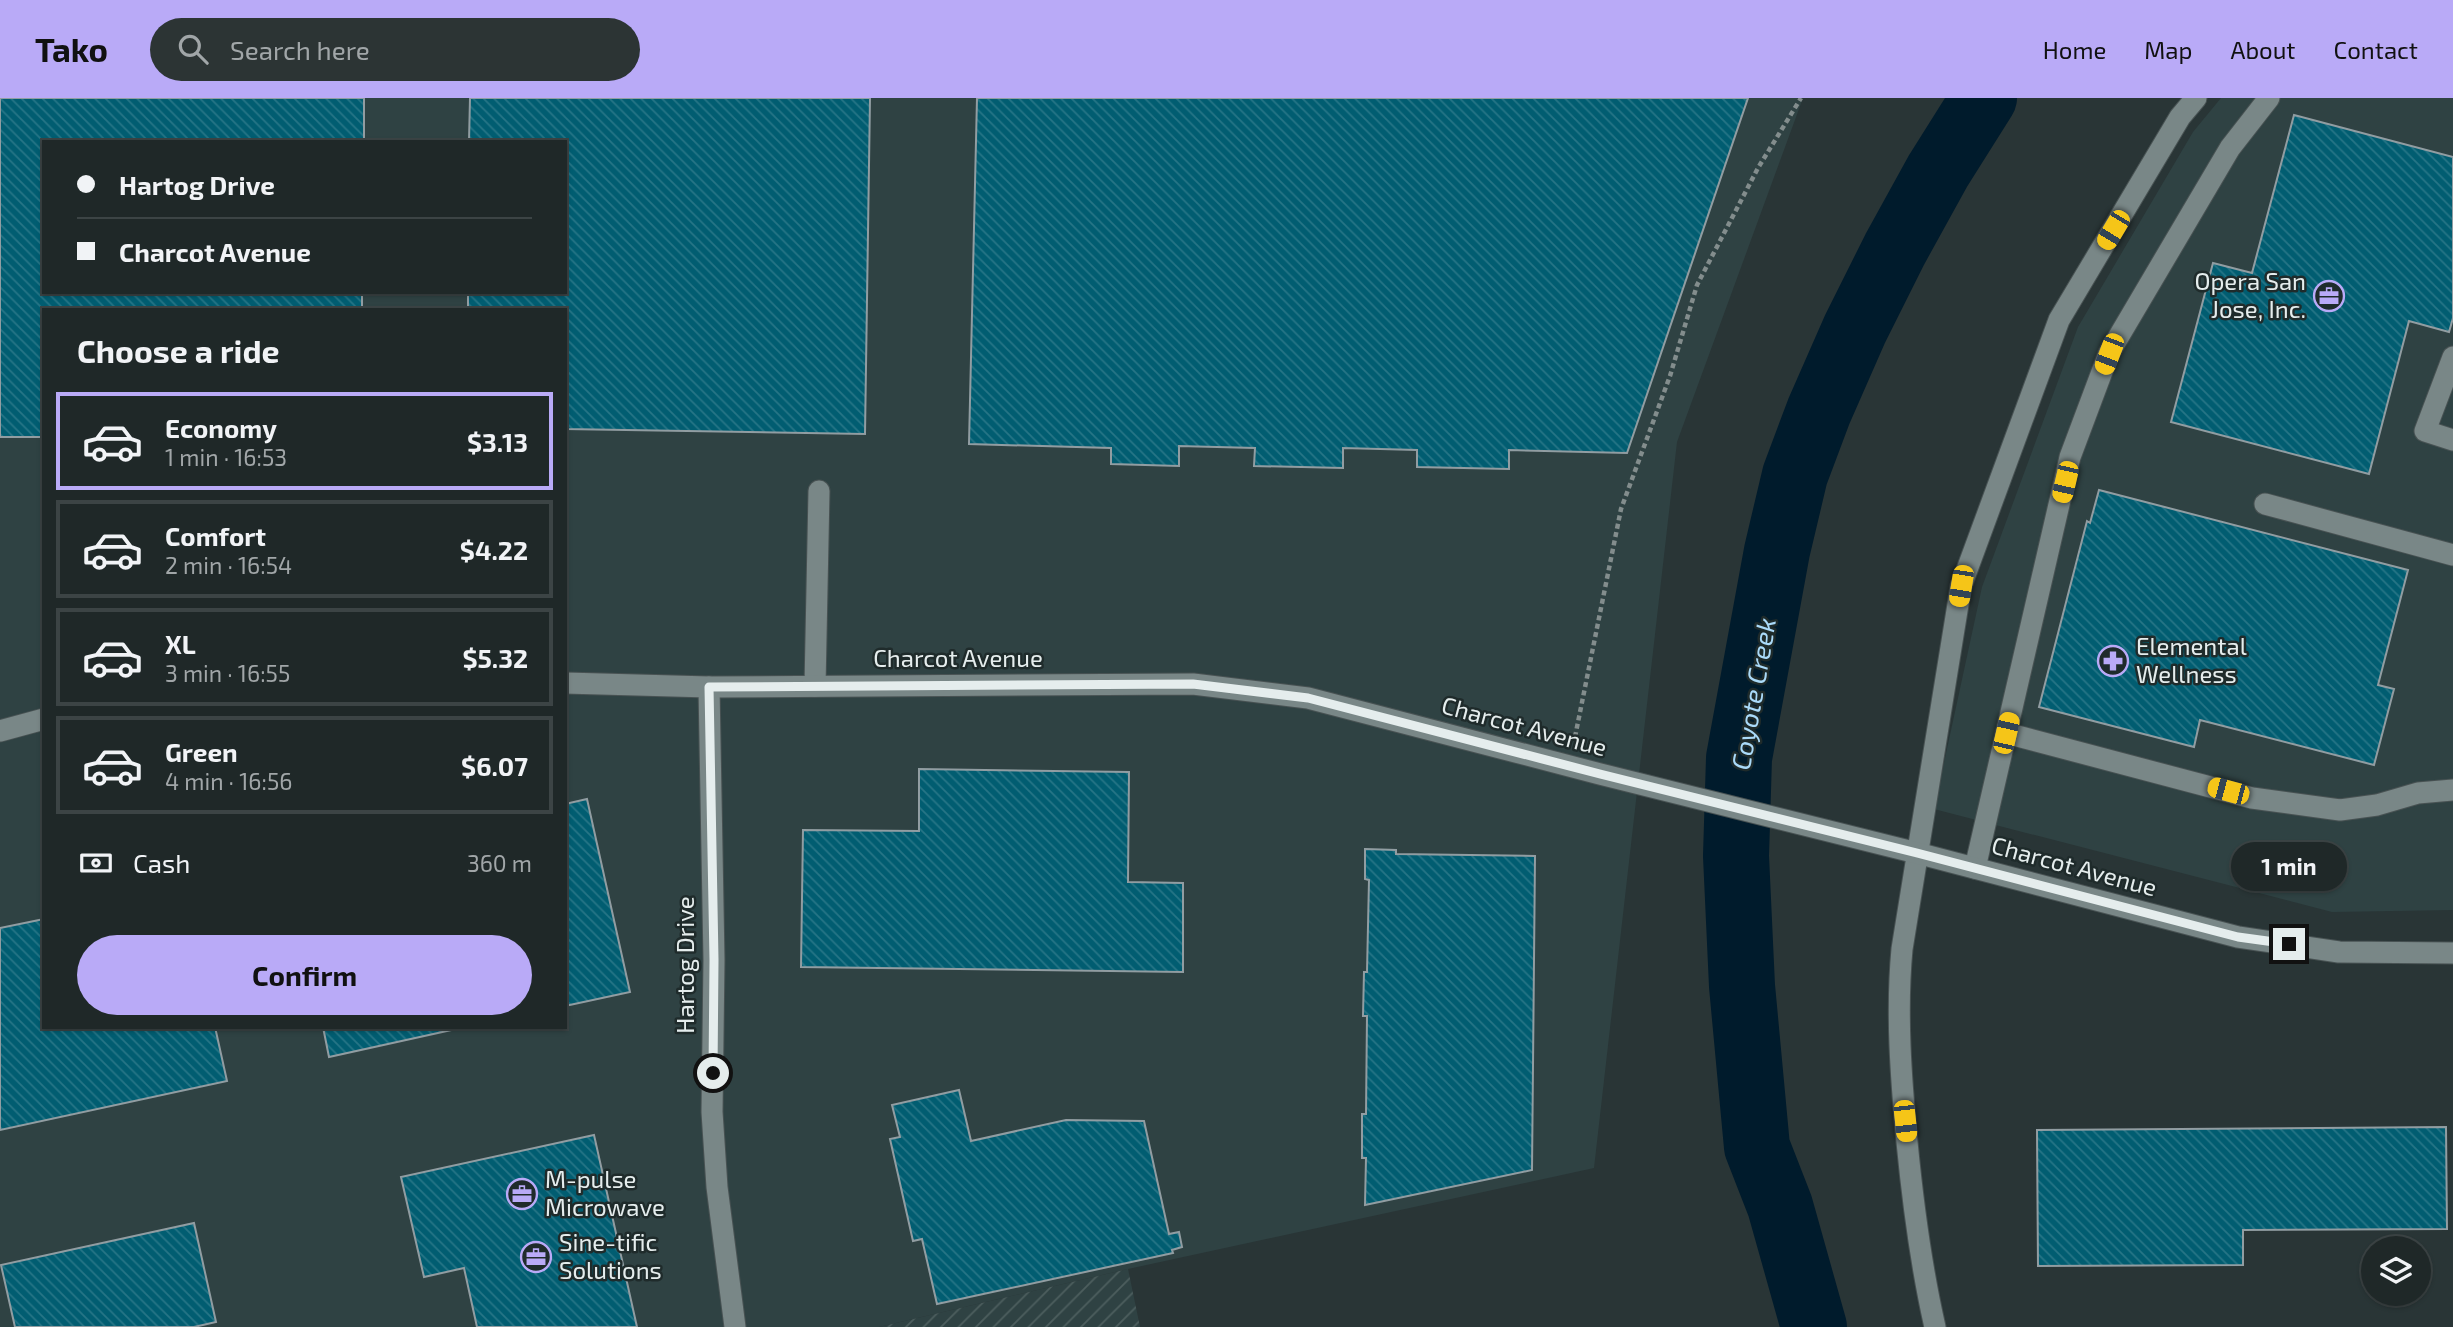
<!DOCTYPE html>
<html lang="en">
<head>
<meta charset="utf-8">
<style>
	body { margin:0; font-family:"Exo 2",sans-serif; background:#2c3434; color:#f1f3f6; height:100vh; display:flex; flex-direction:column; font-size:26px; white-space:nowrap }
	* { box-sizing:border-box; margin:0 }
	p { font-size:23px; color:#a1a6a8 }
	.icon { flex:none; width:38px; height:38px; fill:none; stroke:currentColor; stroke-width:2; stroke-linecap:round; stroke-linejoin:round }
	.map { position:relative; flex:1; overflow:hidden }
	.sheet { position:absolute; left:42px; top:210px; width:525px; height:721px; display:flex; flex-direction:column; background:#1f2828; border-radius:0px; box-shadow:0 2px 5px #0004,0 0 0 2px #3c4445 }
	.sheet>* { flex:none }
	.banner { position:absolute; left:42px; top:42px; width:525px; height:154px; border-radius:0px; box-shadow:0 2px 5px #0004,0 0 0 2px #3c4445; display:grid; align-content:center; height:154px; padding:0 35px; background:#1f2828 }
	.fabs { position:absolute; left:2361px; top:1138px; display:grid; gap:14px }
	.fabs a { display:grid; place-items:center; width:70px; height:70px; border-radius:50%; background:#1f2828; box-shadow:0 2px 5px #0004,0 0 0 2px #3c4445; font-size:35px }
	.end { position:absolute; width:32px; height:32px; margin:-16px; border:9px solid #e5eded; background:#111; box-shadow:0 0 0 4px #111 }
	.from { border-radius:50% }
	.bubble { position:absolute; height:49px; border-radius:24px; background:#1f2828; box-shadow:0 2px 5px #0004,0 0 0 2px #3c4445; font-size:23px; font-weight:700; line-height:49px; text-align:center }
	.car { position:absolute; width:21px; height:42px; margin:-21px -10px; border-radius:9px; box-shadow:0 0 5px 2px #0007; background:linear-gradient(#f5c518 24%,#345 0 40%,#f5c518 0 76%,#345 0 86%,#f5c518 0) }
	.banner b { display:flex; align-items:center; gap:24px; height:66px; font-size:26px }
	.banner b+b { border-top:2px solid #3c4445 }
	.banner i { width:18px; height:18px; background:#f1f3f6 }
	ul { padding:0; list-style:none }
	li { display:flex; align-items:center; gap:21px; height:98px; margin:0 14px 10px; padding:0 21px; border:4px solid #3c4445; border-radius:0px }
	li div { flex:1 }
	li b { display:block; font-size:26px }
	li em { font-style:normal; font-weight:700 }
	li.current { border-color:#b9aaf7 }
	li>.icon { width:63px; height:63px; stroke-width:1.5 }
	h2 { padding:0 35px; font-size:32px; line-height:84px }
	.pay { display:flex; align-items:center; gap:18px; height:77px; padding:0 35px; font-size:26px }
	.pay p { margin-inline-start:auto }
	.cta { display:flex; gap:14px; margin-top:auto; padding:14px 35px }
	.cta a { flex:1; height:80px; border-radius:42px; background:#b9aaf7; color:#111; font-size:28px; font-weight:700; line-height:80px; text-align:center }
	header { display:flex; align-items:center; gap:42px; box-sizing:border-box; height:98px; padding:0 35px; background:#b9aaf7; color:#111 }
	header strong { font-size:33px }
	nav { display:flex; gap:38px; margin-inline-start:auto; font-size:24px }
	.search { width:490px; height:63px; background:#2c3434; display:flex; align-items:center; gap:18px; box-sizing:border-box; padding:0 24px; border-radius:38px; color:#a1a6a8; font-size:26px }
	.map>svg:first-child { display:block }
	.built { fill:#2f4243; fill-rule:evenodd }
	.industrial { fill:url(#industrial-furrows) }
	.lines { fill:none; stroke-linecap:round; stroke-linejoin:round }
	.river { stroke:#001b2c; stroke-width:66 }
	.building { fill:url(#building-back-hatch); stroke:#919da2; stroke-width:2 }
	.lane-casing { stroke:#485253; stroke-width:23 }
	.street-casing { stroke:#485253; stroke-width:23 }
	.secondary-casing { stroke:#485253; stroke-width:23 }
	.path { stroke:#838d8d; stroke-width:4.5; stroke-dasharray:5 3.5; stroke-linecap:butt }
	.lane { stroke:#798787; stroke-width:21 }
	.street { stroke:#798787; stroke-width:21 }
	.secondary { stroke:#798787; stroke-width:21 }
	.route { stroke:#e5eded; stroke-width:9 }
	.labels { text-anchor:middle; stroke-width:5; stroke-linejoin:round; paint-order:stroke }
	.poi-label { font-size:24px; fill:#e5eded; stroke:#1f2b2b; text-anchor:start }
	.street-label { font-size:24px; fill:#e5eded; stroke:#1f2b2b }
	.water-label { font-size:26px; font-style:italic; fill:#aadaf9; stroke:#1f2b2b }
</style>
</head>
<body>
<header>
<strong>Tako</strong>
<div class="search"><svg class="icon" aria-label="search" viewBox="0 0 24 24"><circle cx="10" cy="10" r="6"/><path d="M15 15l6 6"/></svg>Search here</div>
<nav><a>Home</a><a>Map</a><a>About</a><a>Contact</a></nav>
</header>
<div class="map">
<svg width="2453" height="1229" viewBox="0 0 2453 1229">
	<defs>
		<pattern id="industrial-furrows" width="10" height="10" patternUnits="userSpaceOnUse" patternTransform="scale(1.75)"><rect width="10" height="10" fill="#2f4243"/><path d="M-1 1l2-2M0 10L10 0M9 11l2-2" fill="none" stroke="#4d5e5e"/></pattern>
		<pattern id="building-back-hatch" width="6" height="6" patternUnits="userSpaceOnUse" patternTransform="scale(1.75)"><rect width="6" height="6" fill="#015d71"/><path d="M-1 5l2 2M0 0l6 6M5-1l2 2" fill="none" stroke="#267586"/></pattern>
	</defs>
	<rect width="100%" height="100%" fill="#293536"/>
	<path class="built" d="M0,0h1803l-126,344 -83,726 -466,101 -249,58h-879zM44,44h521v150h-521zM44,212h521v717h-521z
		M2221,0h232v812l-121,2 -398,-103 48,-222 96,-260 115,-195z"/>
	<path class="industrial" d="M1128,1171l12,58h-261z"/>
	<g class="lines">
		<path class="river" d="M1814,1229l-34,-121 -23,-59 -15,-161 -6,-130 3,-98 38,-207 18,-76 24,-64 36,-82 40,-80 43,-78 46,-73"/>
	</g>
	<path class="building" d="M0,0h364v44h-320v150h318v18h-318v127h-44z
		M470,0h400l-5,336 -300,-5v-119h-97v-18h97v-150h-96z
		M977,0h771l-121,355 -118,-3v19l-92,-2v-17l-74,-2v20l-89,-2 1,-18 -76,-2v20l-68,-2v-16l-142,-4z
		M2294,17l159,42v161l-4,14 -40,-11 -40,153 -198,-52 42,-159 39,10z
		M2099,392l309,80 -30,115 16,4 -20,76 -174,-45 -6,27 -155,-40 48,-186 3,2z
		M919,671l210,3 -1,110 55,1v89l-382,-5 2,-137 116,1z
		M587,701l43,193 -65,14v-202z
		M1365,751l31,1v4l139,2 -3,314 -167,35 1,-47h-4v-44h4l1,-98h-4l1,-44h3l2,-92 -4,-1z
		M44,821v108h171l12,54 -227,49v-202z
		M323,929h142l-136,30z
		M959,992l12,51 95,-21 78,1 25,113 10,-2 3,15 -10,3 1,3 -236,51 -15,-65 -9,2 -23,-102 10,-2 -8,-32z
		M2446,1029l1,102 -204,1v35l-205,1 -1,-136z
		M594,1037l43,192h-160l-13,-59 -40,9 -23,-100z
		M194,1125l22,99 -22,5h-179l-14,-62z"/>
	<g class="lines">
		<g class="lane-casing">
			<path id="lane" d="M2453,259l-28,74 28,9
				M2265,406l188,51
				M815,588l4,-195
				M2006,635l246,65 88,12 37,-5 41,-12 35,-3
				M1975,770l95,-411 39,-104 121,-205 39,-50
				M1935,1229c-14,-61 -22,-123 -28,-185 -6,-64 -11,-129 -5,-193l59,-363 98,-266 121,-203 16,-19"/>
		</g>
		<g class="street-casing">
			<path id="street" d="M709,589l5,273 -2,152 5,75 18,140"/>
		</g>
		<g class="secondary-casing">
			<path id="secondary" d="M565,585l144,4 484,-3 115,14 292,76 317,79 321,84 101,15 114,1
				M0,633l44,-12"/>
		</g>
		<path class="path" d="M1575,639l46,-228 49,-133 27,-91 61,-117 43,-70"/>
		<use href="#lane" class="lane"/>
		<use href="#street" class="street"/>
		<use href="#secondary" class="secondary"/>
	</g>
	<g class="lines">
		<path class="route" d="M713,975l1,-113 -5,-273 484,-3 115,14 292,76 317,79 321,84 51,7"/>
	</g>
	<defs>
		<g id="office-ring" transform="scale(1.575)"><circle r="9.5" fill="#1f2b2b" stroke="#b9aaf7" stroke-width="1.5"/><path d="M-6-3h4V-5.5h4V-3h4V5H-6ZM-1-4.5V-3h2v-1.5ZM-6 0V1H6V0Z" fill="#b9aaf7"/></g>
		<g id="pharmacy-ring" transform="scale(1.575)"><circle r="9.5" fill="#1f2b2b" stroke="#b9aaf7" stroke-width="1.5"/><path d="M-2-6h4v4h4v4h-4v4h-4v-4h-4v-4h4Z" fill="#b9aaf7"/></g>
	</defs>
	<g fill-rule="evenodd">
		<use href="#office-ring" x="2329" y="198"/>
		<use href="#pharmacy-ring" x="2113" y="563"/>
		<use href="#office-ring" x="522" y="1096"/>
		<use href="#office-ring" x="536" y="1159"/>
	</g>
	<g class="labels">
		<g class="poi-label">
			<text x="2306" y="192" text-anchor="end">Opera San<tspan x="2306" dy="28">Jose, Inc.</tspan></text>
			<text x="2136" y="557">Elemental<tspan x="2136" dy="28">Wellness</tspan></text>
			<text x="545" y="1090">M-pulse<tspan x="545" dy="28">Microwave</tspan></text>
			<text x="559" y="1153">Sine-tific<tspan x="559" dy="28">Solutions</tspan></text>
		</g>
		<g class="street-label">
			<text x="958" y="569">Charcot Avenue</text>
			<text transform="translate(1524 629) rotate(15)" y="8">Charcot Avenue</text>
			<text transform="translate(2074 769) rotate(15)" y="8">Charcot Avenue</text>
			<text transform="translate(686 867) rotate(-90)" y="8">Hartog Drive</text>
		</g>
		<g class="water-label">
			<text transform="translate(1754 596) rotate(-80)" y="9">Coyote Creek</text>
		</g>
	</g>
</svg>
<div class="fabs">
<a><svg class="icon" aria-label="layers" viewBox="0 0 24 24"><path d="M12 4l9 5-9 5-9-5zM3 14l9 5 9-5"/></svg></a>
</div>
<i class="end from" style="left:713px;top:975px"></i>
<i class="end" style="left:2289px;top:846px"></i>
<div class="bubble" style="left:2231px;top:744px;width:116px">1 min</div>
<i class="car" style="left:2113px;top:132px;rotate:211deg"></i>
<i class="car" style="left:2109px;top:256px;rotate:201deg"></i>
<i class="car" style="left:2065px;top:384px;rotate:193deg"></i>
<i class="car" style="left:1961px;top:488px;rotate:189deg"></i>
<i class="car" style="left:2006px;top:635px;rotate:13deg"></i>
<i class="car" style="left:2228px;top:693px;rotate:285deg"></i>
<i class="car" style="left:1905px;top:1023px;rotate:174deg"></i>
<div class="banner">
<b><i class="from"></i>Hartog Drive</b>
<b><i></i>Charcot Avenue</b>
</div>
<section class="sheet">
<h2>Choose a ride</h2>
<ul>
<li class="current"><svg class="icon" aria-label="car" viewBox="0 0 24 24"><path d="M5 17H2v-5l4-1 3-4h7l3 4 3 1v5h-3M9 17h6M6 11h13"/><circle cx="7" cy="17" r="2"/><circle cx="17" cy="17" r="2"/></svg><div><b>Economy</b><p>1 min · 16:53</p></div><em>$3.13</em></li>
<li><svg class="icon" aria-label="car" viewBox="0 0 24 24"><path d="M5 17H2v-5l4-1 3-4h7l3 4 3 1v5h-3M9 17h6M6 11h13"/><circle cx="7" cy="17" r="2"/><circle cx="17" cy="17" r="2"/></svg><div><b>Comfort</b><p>2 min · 16:54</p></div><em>$4.22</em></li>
<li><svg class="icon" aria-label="car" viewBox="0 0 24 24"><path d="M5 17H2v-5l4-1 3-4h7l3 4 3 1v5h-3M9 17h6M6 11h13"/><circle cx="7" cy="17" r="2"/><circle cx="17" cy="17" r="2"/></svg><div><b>XL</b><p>3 min · 16:55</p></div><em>$5.32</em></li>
<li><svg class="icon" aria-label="car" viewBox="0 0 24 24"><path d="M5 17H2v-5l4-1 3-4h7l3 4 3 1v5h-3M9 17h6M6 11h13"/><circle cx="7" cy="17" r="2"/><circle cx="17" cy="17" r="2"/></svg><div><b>Green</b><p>4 min · 16:56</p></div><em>$6.07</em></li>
</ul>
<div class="pay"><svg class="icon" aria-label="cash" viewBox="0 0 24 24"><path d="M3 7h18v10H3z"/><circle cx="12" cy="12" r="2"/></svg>Cash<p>360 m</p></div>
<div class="cta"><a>Confirm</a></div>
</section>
</div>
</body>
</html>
